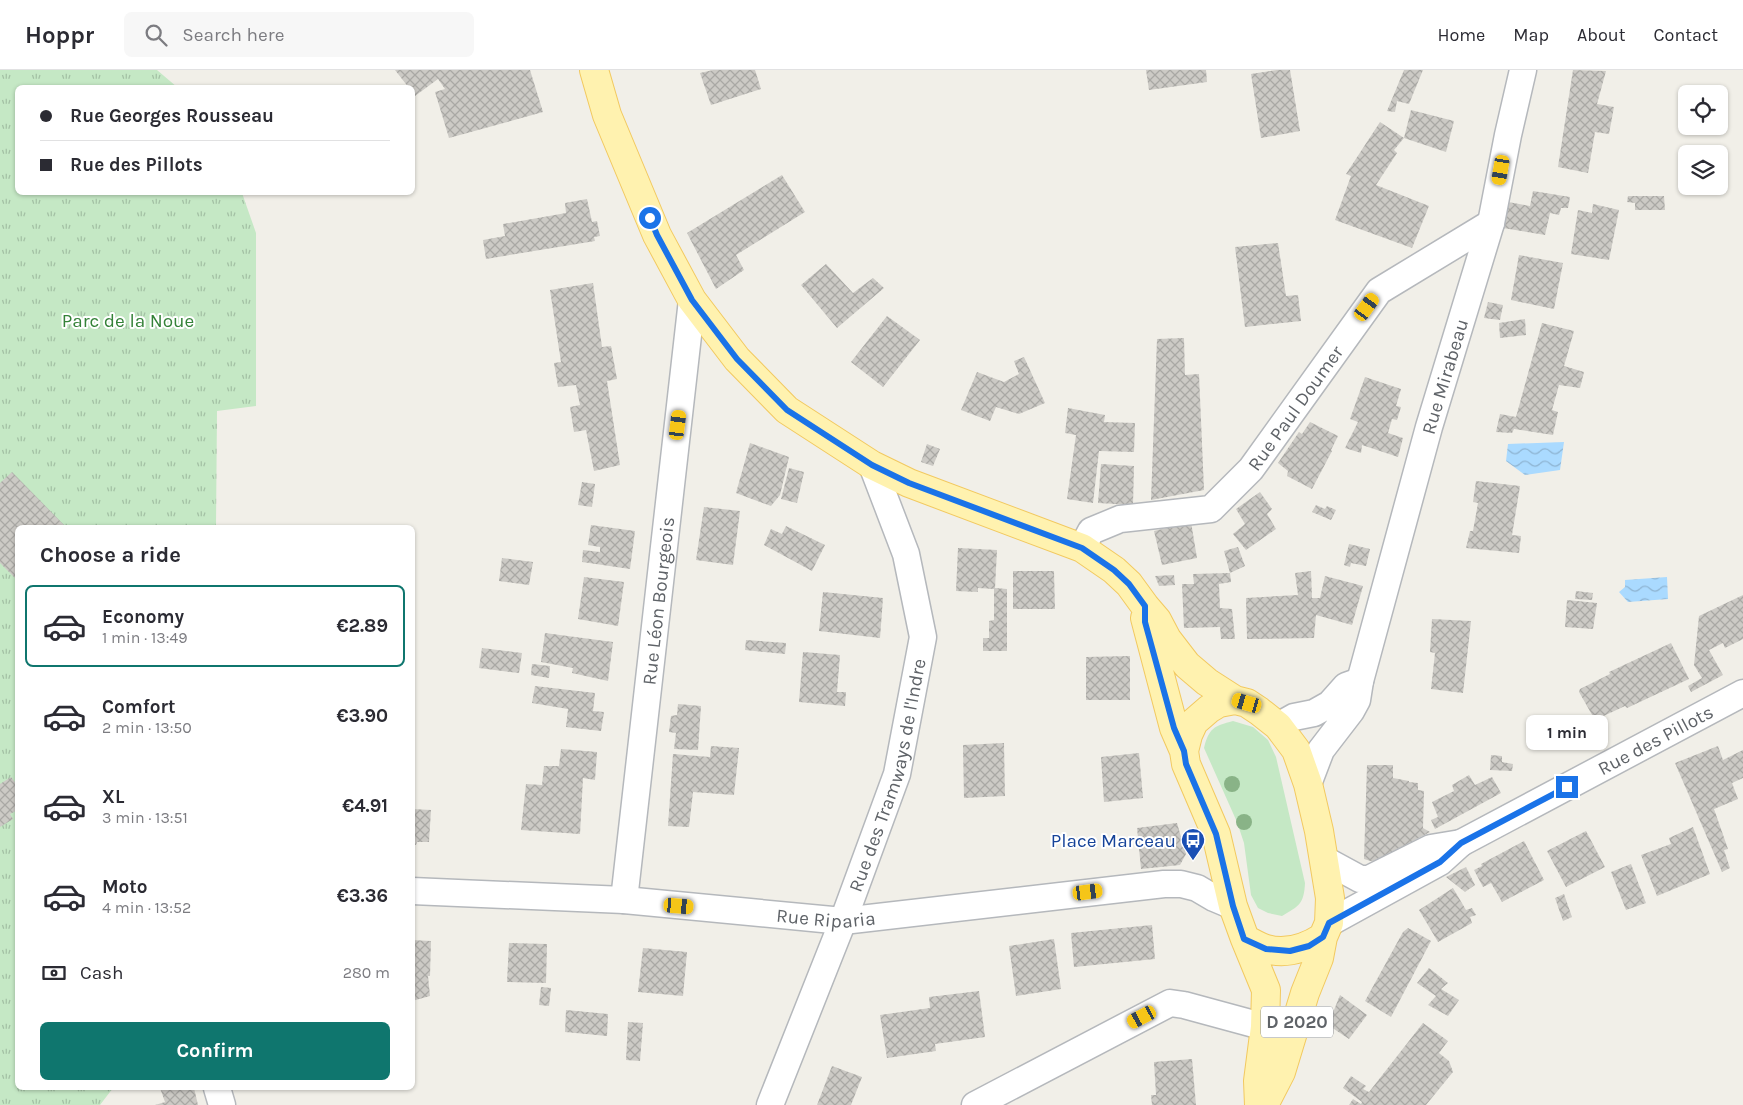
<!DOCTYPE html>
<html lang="en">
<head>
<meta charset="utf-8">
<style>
	body { margin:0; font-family:Karla,sans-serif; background:#f7f7f7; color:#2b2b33; height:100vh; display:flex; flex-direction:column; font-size:19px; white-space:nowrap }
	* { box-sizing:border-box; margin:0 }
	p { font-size:16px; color:#7c7c81 }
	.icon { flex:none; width:28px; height:28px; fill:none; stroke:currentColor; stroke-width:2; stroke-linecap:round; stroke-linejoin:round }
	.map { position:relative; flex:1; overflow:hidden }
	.drawer { position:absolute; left:15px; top:455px; width:400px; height:565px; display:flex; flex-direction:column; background:#fff; border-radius:8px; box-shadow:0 1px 4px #0004 }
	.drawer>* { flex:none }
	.top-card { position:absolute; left:15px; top:15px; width:400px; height:110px; border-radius:8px; box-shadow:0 1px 4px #0004; display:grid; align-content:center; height:110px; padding:0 25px; background:#fff }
	.fabs { position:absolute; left:1678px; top:15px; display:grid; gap:10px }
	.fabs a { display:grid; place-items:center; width:50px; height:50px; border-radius:8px; background:#fff; box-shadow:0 1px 4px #0004; font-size:25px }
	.end { position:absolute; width:22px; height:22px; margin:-11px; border:6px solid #1a73e8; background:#fff; box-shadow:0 0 0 2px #fff }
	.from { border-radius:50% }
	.bubble { position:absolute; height:35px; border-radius:8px; background:#fff; box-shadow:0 1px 4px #0004; font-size:16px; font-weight:700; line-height:35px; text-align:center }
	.car { position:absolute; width:15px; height:30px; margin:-15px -8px; border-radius:6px; box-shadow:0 0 4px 1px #0007; background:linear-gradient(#f5c518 24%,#345 0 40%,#f5c518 0 76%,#345 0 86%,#f5c518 0) }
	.top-card b { display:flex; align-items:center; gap:18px; height:48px; font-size:19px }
	.top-card b+b { border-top:1px solid #e1e1e2 }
	.top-card i { width:12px; height:12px; background:#2b2b33 }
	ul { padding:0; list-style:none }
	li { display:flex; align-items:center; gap:15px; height:82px; margin:0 10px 8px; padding:0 15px; border:2px solid transparent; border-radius:8px }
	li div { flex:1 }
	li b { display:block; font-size:19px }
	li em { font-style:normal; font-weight:700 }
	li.active { border-color:#0f766e }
	li>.icon { width:45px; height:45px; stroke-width:1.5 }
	h2 { padding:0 25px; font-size:22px; line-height:60px }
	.pay { display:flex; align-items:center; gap:12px; height:55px; padding:0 25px; font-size:19px }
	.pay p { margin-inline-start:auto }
	.action { display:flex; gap:10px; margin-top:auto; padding:10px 25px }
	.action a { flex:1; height:58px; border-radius:8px; background:#0f766e; color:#fff; font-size:20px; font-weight:700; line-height:58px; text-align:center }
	header { display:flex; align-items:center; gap:30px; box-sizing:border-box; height:70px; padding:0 25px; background:#fff; border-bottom:1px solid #e1e1e2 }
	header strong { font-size:24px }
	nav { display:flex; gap:28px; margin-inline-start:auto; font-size:18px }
	.search { width:350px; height:45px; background:#f7f7f7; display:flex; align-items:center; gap:12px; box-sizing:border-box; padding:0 18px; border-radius:8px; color:#7c7c81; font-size:19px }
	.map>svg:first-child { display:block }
	.green { fill:#c5e8c5 }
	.park { fill:url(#park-tufts) }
	.water { fill:url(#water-waves) }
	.building { fill:url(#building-cross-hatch) }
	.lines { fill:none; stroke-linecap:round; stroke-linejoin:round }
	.street-casing { stroke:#b5b8bc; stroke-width:29 }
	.primary-casing { stroke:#f2c960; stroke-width:30 }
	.street { stroke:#fff; stroke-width:26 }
	.primary { stroke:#fff2af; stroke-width:28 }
	.tree { fill:#89b387 }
	.route { stroke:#1a73e8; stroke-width:6 }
	.labels { text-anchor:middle; stroke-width:4; stroke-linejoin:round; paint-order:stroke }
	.shield { fill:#fff; stroke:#8f9295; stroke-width:1 }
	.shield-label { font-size:18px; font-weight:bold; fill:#5f6368 }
	.park-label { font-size:19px; fill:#348238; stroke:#fff }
	.street-label { font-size:19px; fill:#5f6368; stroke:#fff }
	.transit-label { font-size:19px; fill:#164399; stroke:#fff; text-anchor:end }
</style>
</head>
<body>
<header>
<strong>Hoppr</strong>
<div class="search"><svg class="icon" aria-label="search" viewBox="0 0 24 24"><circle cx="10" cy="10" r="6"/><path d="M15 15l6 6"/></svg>Search here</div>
<nav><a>Home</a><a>Map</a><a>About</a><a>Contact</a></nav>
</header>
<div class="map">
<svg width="1743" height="1035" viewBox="0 0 1743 1035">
	<defs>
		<pattern id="park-tufts" width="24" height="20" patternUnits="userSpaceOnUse" patternTransform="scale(1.25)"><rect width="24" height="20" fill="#c5e8c5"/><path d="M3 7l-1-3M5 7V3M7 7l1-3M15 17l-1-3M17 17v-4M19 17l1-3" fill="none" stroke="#a3c0a4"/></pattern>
		<pattern id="water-waves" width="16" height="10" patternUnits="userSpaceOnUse" patternTransform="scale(1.25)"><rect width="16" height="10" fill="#aadaff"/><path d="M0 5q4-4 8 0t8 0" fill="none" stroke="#8eb4d2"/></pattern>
		<pattern id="building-cross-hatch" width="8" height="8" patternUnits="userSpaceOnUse" patternTransform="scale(1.25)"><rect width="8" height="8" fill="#cccac5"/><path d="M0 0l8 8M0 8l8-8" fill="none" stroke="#a9a8a4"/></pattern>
	</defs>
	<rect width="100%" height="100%" fill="#f1efe8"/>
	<path class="green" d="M1233,651l20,6 15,13 8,17 29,126c-1,21 -6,23 -23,33l-14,-3 -10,-5 -7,-13 -7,-52 -7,-21 -33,-74c5,-20 10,-22 29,-27z"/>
	<path class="park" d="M0,0h157l20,17 -159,1v104l224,1 14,40v173l-39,5 -1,116 -198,1v560h95l-13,17h-100z"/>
	<path class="water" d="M1564,372l-4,28 -35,5 -19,-14 2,-17z
		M1667,507l1,22 -40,3 -9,-10 6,-5v-7z"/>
	<path class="building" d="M395,0h135l13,42 -94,26 -14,-46 10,-3 -7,-10 -23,17 -3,-3v-5h-3z
		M713,0h42l6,19 -50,16 -11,-32z
		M1146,0h60l1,12 -58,8z
		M1277,0h13l10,61 -39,7 -10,-64z
		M1404,0h19l-14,34 -12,-3 -2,11 -8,-1z
		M1573,0l33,1 -9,33 17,3 -5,27 -14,-2 -7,41 -30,-6z
		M1411,40l43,11 -8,31 -42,-14z
		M1380,52l24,16 -10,12 3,3 -21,32 53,21 -17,42 -77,-28 16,-44 -5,-2z
		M782,105l23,37 -69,43 8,15 -28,19 -29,-56z
		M1533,121l37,6 -2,11h-7l-2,7 -9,-2 -5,22 -42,-7 5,-26 22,4z
		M1628,126h36l1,14h-30v-7l-8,-1z
		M587,129l5,23 5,-1 3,15 -6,1 1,4 -109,18 -3,-19 22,-4 -2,-12 63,-11 -1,-10z
		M1593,134l26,6 -10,50 -38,-6 7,-44 14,3z
		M1278,173l8,53 12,-1 3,26 -56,6 -10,-80z
		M1519,185l44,8 -9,46 -43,-9z
		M826,194l27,29 20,-15 11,10 -47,40 -36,-43z
		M593,213l9,64 9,-1 6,33 -10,2 13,84 -26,6 -8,-41 -12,2 -4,-25 10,-2 -4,-20 -18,2 -4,-24 7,-1 -11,-72z
		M1488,232l15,3 -3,15 -16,-2z
		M887,246l33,24 -37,47 -32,-25z
		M1525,249l1,16 -26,3 -1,-15z
		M1542,253l32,8 -10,35 20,6 -4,16 -21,-3 -7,25 6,2 -5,23 -39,-6 -2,4 -16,-1 4,-18 16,3z
		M1184,268l1,37 14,-1 5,116 -53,10 6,-161z
		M1024,287l21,46 -26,11 -23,-7 -6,14 -29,-11 16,-38 27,10 15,-8 -5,-13z
		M1365,307l36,12 -5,17 5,1 -4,13 -5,-1 -4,14 15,5 -5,19 -36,-12 -1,8 -16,-5 13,-26 -8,-3z
		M1068,338l37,7 -1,7 31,1 -1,29 -35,-1 -6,52 -26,-4 9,-64 -11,-2z
		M1310,352l28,14 -7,14 1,1 -20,38 -25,-13 1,-5 -10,-8 21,-31 3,2z
		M750,373l39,14 -9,38 -9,11 -35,-13z
		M927,374l13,5 -7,17 -12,-4z
		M1101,394l33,2 -1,39 -35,-2z
		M789,398l15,4 -7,31 -16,-4z
		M12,402l55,56h-49v53l-18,-18v-80z
		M1476,411l44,5 -8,49 9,1 -2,17 -53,-5 4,-17h3l5,-28 -5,-1z
		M582,412l13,2 -3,23 -14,-2z
		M1260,422l12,17 -5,5 9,15 -30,21 -13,-16 12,-10 -9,-15z
		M1316,435l9,4 2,-3 9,4 -5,10 -19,-8z
		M704,437l36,4 -7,54 -37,-5z
		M1191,452l6,36 -35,7 -8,-34z
		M591,455l44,6 -5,38 -48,-7 1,-12 17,2v-5l-12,-2z
		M786,456l39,19 -13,26 -48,-26 7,-16 11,5z
		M1349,474l21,5 -4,17 -15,-3 -1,4 -6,-2z
		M1238,477l7,19 -15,7 1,9 -12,2 1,24 12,1 3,30h-14l-1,-12 -36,1 -2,-44h12l-1,-10 37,-1 -6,-22z
		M958,478l39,2 -2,38 12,1v62h-24v-13h6v-17l5,-1v-31l-16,-1v4l-22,-1z
		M502,488l31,4 -4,23 -30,-4z
		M1013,501h41l1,38h-42z
		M1311,501l1,27h8l5,-22 38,10 -11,39 -36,-10 -2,23 -67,1 -1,-41 52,-3 -3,-22z
		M1174,505l1,10 -16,1 -4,-10z
		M584,507l40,5 -6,44 -40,-7z
		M1576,521l17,2 -1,7 -17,-1z
		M823,522l60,6 -3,40 -61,-7z
		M1743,525v44l-18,9 -2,-5 -14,7 14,25 -32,17 -3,-6 14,-8 -8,-13 5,-49z
		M1567,530l30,3 -4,26 -28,-2z
		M1432,549l39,2 -8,72 -32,-4 4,-36 -5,-1z
		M545,563l68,9 -5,39 -36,-8 1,-5 -32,-6z
		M746,570l40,3 -1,11 -40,-4z
		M1671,573l18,36 -62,29 -2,-2 -30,14 -16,-28 1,-3 30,-15 -1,-2z
		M482,578l40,5 -3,20 -40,-5z
		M803,582l37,3 -3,37h9l-1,14 -46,-4z
		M1130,586v44h-44v-43z
		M532,594l18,2 -1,12 -18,-3z
		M535,616l60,7 -2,18 11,1 -3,19 -35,-4 2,-18 -36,-6z
		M678,634l23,2 -3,44 -24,-1 2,-16 -7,-1 2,-16 6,-1z
		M1004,673l1,53 -41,2 -1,-53z
		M711,676l28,2 -5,47 -41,-3 -4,35 -21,-1 5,-72 37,3z
		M1718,676l5,14 20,-10v28l-11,5 6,16 -24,10 14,40 -4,1 6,18 -8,4 -47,-109z
		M561,679l36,3 -2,28 -12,-2 -3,56 -59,-4 5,-46 16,1 2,-19h15z
		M1139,683l4,45 -39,4 -3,-45z
		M1491,685l11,1v6l11,2 -1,7 -22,-1z
		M1367,695h26v13l16,3v1l9,1v7l6,1 -1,37 7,4 -56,30 -10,-3z
		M1469,705l6,10 17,-8 9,16 -66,36 -4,-9 7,-3 -6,-15 22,-11 -2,-6z
		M11,707l7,9v24l-8,4 3,5 -13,8v-43z
		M412,739l19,1 -2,32h-12l-1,3 -4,-1z
		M1177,753l9,31 -6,11 -39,4 -4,-41z
		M1693,757l17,47 -53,22 -16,-41 30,-11 -2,-6z
		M1586,761l19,36 -39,20 -19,-36z
		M1524,771l20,39 -42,22 -11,-19 -8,4 -9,-17 8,-4 -1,-2z
		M1631,794l15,39 -20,7 -15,-38z
		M1466,797l9,18 -10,7 -19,-15z
		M1453,818l13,22 6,-2 4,7 -6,2 2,6 -34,19 -19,-32z
		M1564,824l8,23 -9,4 -8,-23z
		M1152,855l3,34 -81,8 -3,-34z
		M1408,858l23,13 -40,76 -26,-16 38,-69z
		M1054,869l7,50 -45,7 -7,-50z
		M412,870l19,1 -1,35h-2l2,20 -18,5z
		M509,873l38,1 -1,39 -39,-1z
		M643,878l44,4 -4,44 -45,-4z
		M1429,898l19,15 -7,6 18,11 -11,16 -20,-11 8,-9 -19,-13z
		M541,917l10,1 -2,18 -10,-1z
		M979,921l6,46 -50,7 1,7 -49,7 -7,-43 50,-7 -1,-11z
		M1340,925l27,20 -18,24 -21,-14z
		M566,940l42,4 -1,22 -42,-4z
		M628,952l15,1 -3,38 -14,-1z
		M1423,953l25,18 -9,12 10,8 4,11 -27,33h-77l4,-6 8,5 1,-2 -19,-14 8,-12 15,10 -3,3 6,3z
		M1192,989l4,46h-44l-1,-10h5l-2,-33z
		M832,996l30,11 -11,28h-34z
		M160,1018h34l4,17h-43l10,-3z"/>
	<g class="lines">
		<g class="street-casing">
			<g id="street">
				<path id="s1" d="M1082,478l9,-17 29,-12 91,-10 40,-40 128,-178 112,-68"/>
				<path id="s2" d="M1360,611l69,-254 62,-204 17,-88 15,-65"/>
				<path d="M1278,656l16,-9 20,-4 16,-9 16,-18 14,-5 -3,19 -6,11 -30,39 -13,34"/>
				<path id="s3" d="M1461,773l282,-150"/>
				<path d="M1325,790l35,19h9l62,-31 30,-5 -21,19 -111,61"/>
				<path id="s4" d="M412,821l212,9 219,21 321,-37h17l16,4 17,10 19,8"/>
				<path id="s5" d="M624,830l68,-600"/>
				<path d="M217,1018l5,17"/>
				<path id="s6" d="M770,1035l73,-184 54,-147 26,-137 -17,-83 -34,-89"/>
				<path d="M975,1035l195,-102 14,2 81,22 30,2"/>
			</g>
		</g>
		<g class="primary-casing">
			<path id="primary" d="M594,0l13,45 50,120 35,65 45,59 50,51 85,55 37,18 173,65 32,22 15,14 16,22 12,14 10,19 20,26 20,17 28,18
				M1145,548l29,110 10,23
				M1245,869l21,51 -1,37 -7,54 1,24
				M1264,1035l17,-33 24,-79 14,-35 4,-21 6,-14 1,-25 -11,-67 -11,-47 -12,-34 -18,-24 -19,-15 -12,-8 -12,-3 -16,3 -10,6 -15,13 -6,13 -4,16 2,13 30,70 17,72 12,33c6,3 14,8 21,10 21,6 40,-1 57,-12"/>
		</g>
		<use href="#street" class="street"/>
		<use href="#primary" class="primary"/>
	</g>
	<g class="tree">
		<circle cx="1232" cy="714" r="8"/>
		<circle cx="1244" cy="752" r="8"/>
	</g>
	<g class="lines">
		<path class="route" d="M650,148l7,17 35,65 45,59 50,51 85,55 37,18 173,65 32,22 15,14 16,22v16l29,106 10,23 2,13 30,70 17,72 11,33 22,10 24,2 19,-5 14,-9 6,-14 111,-61 21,-19 106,-56"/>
	</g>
	<defs>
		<g id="bus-pin" transform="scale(1.25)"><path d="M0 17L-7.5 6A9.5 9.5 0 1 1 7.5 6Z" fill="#1a4fb4" stroke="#fff"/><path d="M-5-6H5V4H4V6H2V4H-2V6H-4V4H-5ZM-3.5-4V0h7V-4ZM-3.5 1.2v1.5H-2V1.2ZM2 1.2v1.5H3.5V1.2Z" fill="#fff"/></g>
	</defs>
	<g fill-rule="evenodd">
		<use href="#bus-pin" x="1193" y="770"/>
	</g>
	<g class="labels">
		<rect class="shield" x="1261" y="936.5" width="72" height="31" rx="4"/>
		<g class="shield-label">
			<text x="1297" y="958">D 2020</text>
		</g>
		<g class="park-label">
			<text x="128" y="257">Parc de la Noue</text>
		</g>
		<g class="street-label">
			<text dy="7" stroke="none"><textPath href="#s2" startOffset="316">Rue Mirabeau</textPath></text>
			<text dy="7" stroke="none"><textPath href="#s1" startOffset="274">Rue Paul Doumer</textPath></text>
			<text dy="7" stroke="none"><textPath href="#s5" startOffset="301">Rue Léon Bourgeois</textPath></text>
			<text dy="7" stroke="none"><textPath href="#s3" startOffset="220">Rue des Pillots</textPath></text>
			<text dy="7" stroke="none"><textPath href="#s6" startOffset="351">Rue des Tramways de l'Indre</textPath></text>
			<text dy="7" stroke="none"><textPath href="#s4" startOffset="415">Rue Riparia</textPath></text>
		</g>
		<g class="transit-label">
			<text x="1176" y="777">Place Marceau</text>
		</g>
	</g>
</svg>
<div class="fabs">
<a><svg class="icon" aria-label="locate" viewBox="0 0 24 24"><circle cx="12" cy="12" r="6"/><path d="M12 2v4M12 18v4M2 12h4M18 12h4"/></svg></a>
<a><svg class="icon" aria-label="layers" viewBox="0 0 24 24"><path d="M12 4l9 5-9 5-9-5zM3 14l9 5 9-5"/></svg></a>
</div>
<i class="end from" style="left:650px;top:148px"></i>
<i class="end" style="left:1567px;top:717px"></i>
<div class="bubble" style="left:1526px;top:645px;width:82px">1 min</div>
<i class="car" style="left:1501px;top:100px;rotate:190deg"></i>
<i class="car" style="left:1367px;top:237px;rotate:36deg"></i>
<i class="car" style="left:678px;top:355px;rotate:7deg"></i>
<i class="car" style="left:1247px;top:633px;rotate:286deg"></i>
<i class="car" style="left:1088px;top:822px;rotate:83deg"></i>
<i class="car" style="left:679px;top:836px;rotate:95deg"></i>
<i class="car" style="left:1142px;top:947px;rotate:242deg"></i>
<div class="top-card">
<b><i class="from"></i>Rue Georges Rousseau</b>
<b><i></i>Rue des Pillots</b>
</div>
<section class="drawer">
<h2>Choose a ride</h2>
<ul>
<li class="active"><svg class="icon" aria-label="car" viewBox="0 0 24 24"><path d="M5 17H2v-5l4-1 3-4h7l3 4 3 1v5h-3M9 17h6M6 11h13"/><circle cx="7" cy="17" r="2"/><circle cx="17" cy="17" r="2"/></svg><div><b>Economy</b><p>1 min · 13:49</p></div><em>€2.89</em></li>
<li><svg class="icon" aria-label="car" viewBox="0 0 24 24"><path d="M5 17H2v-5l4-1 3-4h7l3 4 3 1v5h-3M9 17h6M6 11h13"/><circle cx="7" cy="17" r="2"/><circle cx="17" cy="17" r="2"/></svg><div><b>Comfort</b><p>2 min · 13:50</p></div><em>€3.90</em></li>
<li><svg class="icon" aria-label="car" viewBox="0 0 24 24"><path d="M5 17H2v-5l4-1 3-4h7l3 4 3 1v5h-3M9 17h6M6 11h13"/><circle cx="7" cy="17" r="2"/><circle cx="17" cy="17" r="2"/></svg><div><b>XL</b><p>3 min · 13:51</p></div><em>€4.91</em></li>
<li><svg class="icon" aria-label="car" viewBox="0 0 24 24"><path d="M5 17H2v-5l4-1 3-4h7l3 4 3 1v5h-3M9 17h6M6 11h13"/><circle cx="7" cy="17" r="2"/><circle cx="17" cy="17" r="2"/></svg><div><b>Moto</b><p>4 min · 13:52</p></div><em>€3.36</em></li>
</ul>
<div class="pay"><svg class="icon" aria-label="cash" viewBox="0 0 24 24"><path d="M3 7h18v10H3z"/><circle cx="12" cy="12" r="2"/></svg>Cash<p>280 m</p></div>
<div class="action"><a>Confirm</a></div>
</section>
</div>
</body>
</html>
